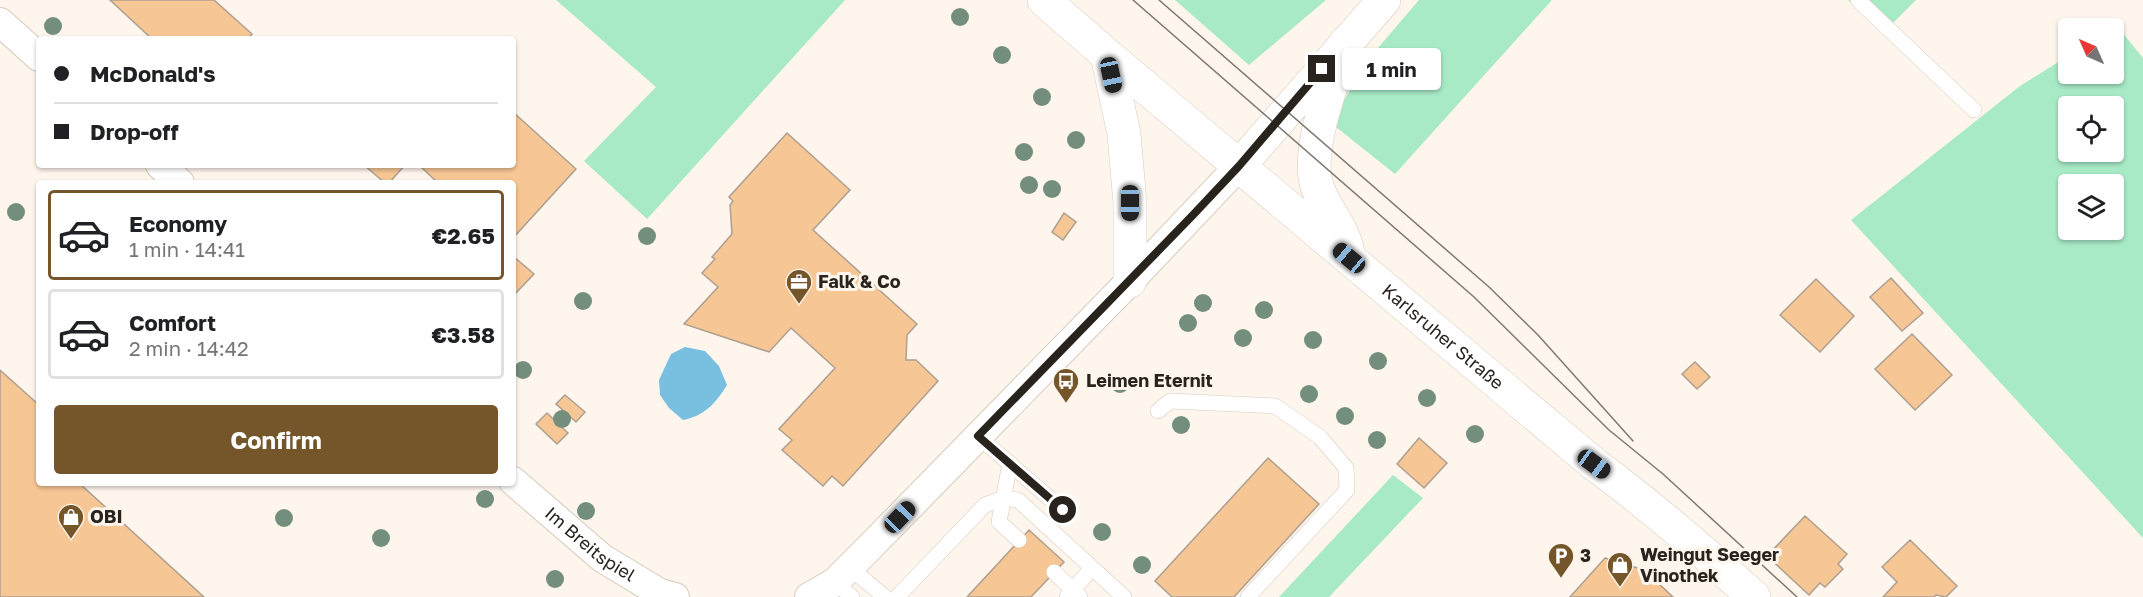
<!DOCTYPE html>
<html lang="en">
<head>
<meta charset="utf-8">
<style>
	body { margin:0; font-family:"Golos Text",sans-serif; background:#f6f6f6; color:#202124; height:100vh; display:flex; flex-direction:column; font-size:22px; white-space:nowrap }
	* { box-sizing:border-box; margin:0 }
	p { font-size:20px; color:#757577 }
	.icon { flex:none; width:33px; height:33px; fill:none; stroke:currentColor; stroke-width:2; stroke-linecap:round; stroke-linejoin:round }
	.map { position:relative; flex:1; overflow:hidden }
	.drawer { position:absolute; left:36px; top:180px; width:480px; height:306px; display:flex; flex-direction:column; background:#fff; border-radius:6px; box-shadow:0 2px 4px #0004 }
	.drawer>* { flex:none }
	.guide { position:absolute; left:36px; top:36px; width:480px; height:132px; border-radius:6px; box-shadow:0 2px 4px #0004; display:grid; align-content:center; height:132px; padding:0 18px; background:#fff }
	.needle { width:39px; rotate:315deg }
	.controls { position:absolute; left:2058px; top:18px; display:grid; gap:12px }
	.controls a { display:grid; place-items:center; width:66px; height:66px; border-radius:6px; background:#fff; box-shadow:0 2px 4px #0004; font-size:30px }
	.end { position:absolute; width:27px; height:27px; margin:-14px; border:8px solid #28231d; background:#fff; box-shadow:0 0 0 3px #fff }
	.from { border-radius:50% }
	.bubble { position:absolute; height:42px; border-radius:6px; background:#fff; box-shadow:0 2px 4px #0004; font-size:20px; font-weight:700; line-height:42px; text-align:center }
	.car { position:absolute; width:18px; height:36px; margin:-18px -9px; border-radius:8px; box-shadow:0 0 4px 2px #0007; background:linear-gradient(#222 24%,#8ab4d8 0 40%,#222 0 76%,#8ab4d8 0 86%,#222 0) }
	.guide b { display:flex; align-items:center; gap:21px; height:57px; font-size:22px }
	.guide b+b { border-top:2px solid #e0e0e0 }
	.guide i { width:15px; height:15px; background:#202124 }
	ul { padding:10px 0 0; list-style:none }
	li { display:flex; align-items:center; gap:18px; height:90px; margin:0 12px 9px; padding:0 6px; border:3px solid #e0e0e0; border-radius:6px }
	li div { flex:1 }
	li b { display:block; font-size:22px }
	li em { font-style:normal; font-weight:700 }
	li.active { border-color:#74562a }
	li>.icon { width:54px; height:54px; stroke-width:1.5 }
	.cta { display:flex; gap:12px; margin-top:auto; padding:12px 18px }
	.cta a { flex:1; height:69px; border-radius:6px; background:#74562a; color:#fff; font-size:24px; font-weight:700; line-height:69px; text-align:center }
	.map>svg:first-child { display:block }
	.green { fill:#a8e9c6; fill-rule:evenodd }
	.water { fill:#79bfe0 }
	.building { fill:#f6c695; stroke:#ae9f91; stroke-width:1.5 }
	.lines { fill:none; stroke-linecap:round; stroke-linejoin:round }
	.service-casing { stroke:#d8c9ba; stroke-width:16 }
	.minor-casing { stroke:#d8c9ba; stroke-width:30 }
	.secondary-casing { stroke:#d8c9ba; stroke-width:34 }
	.service { stroke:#fff; stroke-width:15 }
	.minor { stroke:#fff; stroke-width:28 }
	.secondary { stroke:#fff; stroke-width:33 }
	.tram { stroke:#7f7871; stroke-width:1.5 }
	.tree { fill:#738e7d }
	.route { stroke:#28231d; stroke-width:8 }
	.labels { text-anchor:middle; stroke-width:6; stroke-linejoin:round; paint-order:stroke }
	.poi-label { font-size:18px; font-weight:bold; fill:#28231d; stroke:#fef5ec; text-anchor:start }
	.street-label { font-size:18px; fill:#28231d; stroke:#fef5ec }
</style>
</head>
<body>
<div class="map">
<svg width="2143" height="597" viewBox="0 0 2143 597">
	<rect width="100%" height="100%" fill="#fef5ec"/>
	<path class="green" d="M556,0h289l-198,219 -63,-58 72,-74z
		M1175,0h151l-77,65z
		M1419,0h133l-157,174 -64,-51 35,-61z
		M1848,0h68l-33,33z
		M2117,26l26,32v480l-292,-318 169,-134 48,-30v18h46l-1,-46zM2068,106h46v46h-46zM2114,184v46h-46v-46z
		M1393,475l30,23 -94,99h-50z"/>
	<path class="water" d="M685,347l20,4 14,15 8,19c-11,18 -23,31 -44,35l-14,-12 -9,-13 -1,-15 12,-26z"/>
	<path class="building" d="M110,0h104l38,34 -4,5h-96z
		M513,112l63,57 -63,69v-55h-75l-19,-18h94z
		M787,133l63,57 -37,40 104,94 -10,11 -1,25h10l22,21 -95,105 -11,-10 -9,10 -41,-36 10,-10 -13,-11 56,-61 -44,-40 -22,24 -85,-28 34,-37 -16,-14 13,-14 -3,-2 20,-23 -2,-29 3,-4 -4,-4z
		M364,165h41l-16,18h-4z
		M1064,213l12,9 -13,18 -11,-8z
		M513,256l21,18 -20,21h-1z
		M1891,278l32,35 -21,18 -32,-34z
		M1816,279l38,37 -34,36 -40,-37z
		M1912,334l40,41 -37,35 -40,-41z
		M1695,362l15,15 -13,12 -15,-15z
		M0,370l39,35v78h40l125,114h-204z
		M565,395l20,17 -9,10 -20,-18z
		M547,413l21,20 -11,11 -21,-20z
		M1419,438l28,25 -23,25 -27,-24z
		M1268,458l51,46 -85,93h-62l-17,-16z
		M1805,516l42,38 -9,10 5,5 -18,18 -5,-4 -11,12 -42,-39z
		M1029,530l35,32 -33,35h-64z
		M1910,540l47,46 -11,11 -10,-2 -2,2h-51l14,-15 -15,-15z
		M1605,558l39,12 29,27h-103z"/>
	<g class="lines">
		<g class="service-casing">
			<path id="service" d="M1858,0l116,110
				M1158,411l12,-10 105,5 45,31 26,31 1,22 -99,107
				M978,436l85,74
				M1010,463l-11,59 20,18
				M850,568l35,29
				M1054,572l26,25
				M835,582l17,15
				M897,597l88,-92 18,-7 15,2 106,97
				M1067,597l25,-29"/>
		</g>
		<g class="minor-casing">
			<g id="minor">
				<path d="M0,22l39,35"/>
				<path d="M160,165l20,18"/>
				<path id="s1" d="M513,481l89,77 58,35 15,4"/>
				<path d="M809,597l26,-15 33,-33 262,-268 109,-115"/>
			</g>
		</g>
		<g class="secondary-casing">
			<g id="secondary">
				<path id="s2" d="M1044,0l63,55 487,409c56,41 109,87 160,133"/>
				<path d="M1346,42c-12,37 -41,108 -29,144 8,24 27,42 31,67"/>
				<path d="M1107,55l17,79 6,69v78"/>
				<path d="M1239,166l145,-166"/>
			</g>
		</g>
		<use href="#service" class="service"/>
		<use href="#minor" class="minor"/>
		<use href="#secondary" class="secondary"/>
		<path class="tram" d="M1133,0l341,297 135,133 54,44 134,123
			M1159,0l330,287 49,48 95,106"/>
	</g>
	<g class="tree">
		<circle cx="960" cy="17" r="9"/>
		<circle cx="53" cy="26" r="9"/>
		<circle cx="1002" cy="55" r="9"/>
		<circle cx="1042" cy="97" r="9"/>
		<circle cx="1076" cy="140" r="9"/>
		<circle cx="1024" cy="152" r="9"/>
		<circle cx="1029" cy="185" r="9"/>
		<circle cx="1052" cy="189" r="9"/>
		<circle cx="16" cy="212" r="9"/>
		<circle cx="647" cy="236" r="9"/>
		<circle cx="583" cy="301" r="9"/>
		<circle cx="1203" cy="303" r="9"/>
		<circle cx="1264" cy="310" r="9"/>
		<circle cx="1188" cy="323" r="9"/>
		<circle cx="1243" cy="338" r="9"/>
		<circle cx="1313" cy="340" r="9"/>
		<circle cx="1378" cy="361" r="9"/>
		<circle cx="523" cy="370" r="9"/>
		<circle cx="1120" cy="384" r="9"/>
		<circle cx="1309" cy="394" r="9"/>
		<circle cx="1427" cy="398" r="9"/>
		<circle cx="1345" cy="416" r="9"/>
		<circle cx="562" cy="419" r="9"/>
		<circle cx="1181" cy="425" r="9"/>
		<circle cx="1475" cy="434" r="9"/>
		<circle cx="1377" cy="440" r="9"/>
		<circle cx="485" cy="499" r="9"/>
		<circle cx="586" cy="511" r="9"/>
		<circle cx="284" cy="518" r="9"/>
		<circle cx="1102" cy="532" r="9"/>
		<circle cx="381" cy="538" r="9"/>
		<circle cx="1142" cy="565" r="9"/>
		<circle cx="555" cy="579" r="9"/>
	</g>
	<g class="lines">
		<path class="route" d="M1063,510l-85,-74 214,-220 47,-50 83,-97"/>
	</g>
	<defs>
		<g id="office-pin" transform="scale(1.35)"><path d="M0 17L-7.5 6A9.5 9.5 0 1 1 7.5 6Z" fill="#74562a" stroke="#fef5ec"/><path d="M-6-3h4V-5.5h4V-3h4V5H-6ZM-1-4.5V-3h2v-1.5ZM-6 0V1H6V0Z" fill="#fff"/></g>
		<g id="bus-pin" transform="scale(1.35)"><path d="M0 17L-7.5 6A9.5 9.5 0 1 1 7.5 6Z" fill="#74562a" stroke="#fef5ec"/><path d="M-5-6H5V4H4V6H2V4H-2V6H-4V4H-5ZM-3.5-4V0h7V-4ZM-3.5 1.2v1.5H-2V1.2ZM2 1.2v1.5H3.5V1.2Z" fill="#fff"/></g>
		<g id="shop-pin" transform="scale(1.35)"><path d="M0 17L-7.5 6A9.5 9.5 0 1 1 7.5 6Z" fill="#74562a" stroke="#fef5ec"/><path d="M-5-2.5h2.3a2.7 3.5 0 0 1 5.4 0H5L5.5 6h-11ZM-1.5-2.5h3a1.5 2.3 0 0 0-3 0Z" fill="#fff"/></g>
		<g id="parking-pin" transform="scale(1.35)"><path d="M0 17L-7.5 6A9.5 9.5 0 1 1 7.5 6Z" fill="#74562a" stroke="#fef5ec"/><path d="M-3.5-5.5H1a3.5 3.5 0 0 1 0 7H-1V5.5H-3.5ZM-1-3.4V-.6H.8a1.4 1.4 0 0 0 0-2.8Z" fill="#fff"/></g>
	</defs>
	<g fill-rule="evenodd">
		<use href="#office-pin" x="799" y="282"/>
		<use href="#bus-pin" x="1066" y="381"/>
		<use href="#shop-pin" x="71" y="517"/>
		<use href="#parking-pin" x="1561" y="556"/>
		<use href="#shop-pin" x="1620" y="565"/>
	</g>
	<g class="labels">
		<g class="poi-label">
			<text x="818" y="288">Falk &amp; Co</text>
			<text x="1086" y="387">Leimen Eternit</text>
			<text x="90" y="523">OBI</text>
			<text x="1640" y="561">Weingut Seeger<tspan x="1640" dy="21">Vinothek</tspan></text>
			<text x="1580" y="562">3</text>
		</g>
		<g class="street-label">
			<text dy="6" stroke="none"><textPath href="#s2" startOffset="522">Karlsruher Straße</textPath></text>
			<text dy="6" stroke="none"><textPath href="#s1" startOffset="100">Im Breitspiel</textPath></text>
		</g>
	</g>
</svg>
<div class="controls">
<a><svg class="needle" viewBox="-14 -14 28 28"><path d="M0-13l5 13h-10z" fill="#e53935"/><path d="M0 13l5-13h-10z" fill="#757577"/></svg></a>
<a><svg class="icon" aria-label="locate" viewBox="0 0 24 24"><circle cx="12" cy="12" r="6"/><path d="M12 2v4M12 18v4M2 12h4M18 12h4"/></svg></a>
<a><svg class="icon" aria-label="layers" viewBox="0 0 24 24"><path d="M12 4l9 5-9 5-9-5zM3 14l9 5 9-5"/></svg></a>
</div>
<i class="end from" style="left:1063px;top:510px"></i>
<i class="end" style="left:1322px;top:69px"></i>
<div class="bubble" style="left:1342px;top:48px;width:99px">1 min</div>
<i class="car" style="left:1111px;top:75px;rotate:168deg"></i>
<i class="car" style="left:1130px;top:203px;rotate:180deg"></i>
<i class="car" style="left:1349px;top:258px;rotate:310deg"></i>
<i class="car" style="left:1594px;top:464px;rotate:126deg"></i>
<i class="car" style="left:900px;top:517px;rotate:44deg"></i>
<div class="guide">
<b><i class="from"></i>McDonald's</b>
<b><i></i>Drop-off</b>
</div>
<section class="drawer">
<ul>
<li class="active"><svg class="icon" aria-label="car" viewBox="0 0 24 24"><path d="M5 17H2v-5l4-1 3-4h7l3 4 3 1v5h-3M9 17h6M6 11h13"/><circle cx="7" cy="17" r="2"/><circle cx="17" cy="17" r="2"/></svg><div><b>Economy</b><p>1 min · 14:41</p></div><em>€2.65</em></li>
<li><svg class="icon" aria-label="car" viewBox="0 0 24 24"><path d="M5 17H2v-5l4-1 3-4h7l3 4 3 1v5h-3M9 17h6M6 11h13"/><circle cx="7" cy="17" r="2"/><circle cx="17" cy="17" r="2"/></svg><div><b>Comfort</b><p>2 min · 14:42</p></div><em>€3.58</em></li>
</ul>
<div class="cta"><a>Confirm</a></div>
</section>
</div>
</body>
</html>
